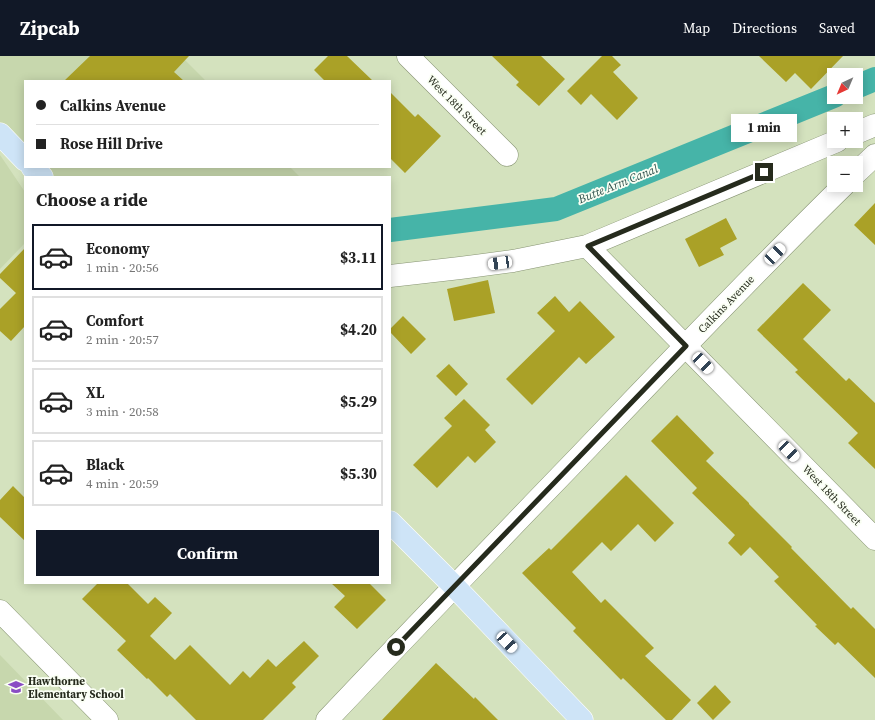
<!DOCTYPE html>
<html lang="en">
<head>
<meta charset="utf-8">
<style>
	body { margin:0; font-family:"Source Serif 4",serif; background:#f6f6f6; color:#222; height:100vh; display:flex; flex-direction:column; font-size:15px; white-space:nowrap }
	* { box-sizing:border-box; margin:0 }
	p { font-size:13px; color:#767676 }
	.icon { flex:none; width:22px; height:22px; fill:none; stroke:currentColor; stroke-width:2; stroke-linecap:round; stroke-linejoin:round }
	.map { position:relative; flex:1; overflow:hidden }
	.sheet { position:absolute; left:24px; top:120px; width:367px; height:408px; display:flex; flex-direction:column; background:#fff; border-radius:0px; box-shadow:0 2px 10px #0003 }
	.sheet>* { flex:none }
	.top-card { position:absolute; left:24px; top:24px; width:367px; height:88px; border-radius:0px; box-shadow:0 2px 10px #0003; display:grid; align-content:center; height:88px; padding:0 12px; background:#fff }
	.needle { width:26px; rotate:224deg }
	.tools { position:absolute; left:827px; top:12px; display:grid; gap:8px }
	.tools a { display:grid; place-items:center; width:36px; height:36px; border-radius:0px; background:#fff; box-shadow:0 2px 10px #0003; font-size:20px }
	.end { position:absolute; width:18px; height:18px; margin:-9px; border:5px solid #262b1d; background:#fff; box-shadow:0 0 0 2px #fff }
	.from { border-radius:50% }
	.bubble { position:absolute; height:28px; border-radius:0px; background:#fff; box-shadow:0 2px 10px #0003; font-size:13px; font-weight:700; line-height:28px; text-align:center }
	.car { position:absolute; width:12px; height:24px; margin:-12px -6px; border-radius:5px; box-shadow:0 0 3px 1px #0007; background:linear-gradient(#fff 24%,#345 0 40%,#fff 0 76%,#345 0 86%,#fff 0) }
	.top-card b { display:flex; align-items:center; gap:14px; height:38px; font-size:15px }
	.top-card b+b { border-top:1px solid #e0e0e0 }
	.top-card i { width:10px; height:10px; background:#222 }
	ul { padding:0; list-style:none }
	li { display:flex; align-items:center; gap:12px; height:66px; margin:0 8px 6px; padding:0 4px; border:2px solid #e0e0e0; border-radius:0px }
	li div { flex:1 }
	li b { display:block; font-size:15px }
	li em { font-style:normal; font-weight:700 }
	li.selected { border-color:#111827 }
	li>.icon { width:36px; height:36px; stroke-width:1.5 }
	h2 { padding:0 12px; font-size:18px; line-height:48px }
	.primary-button { display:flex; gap:8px; margin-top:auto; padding:8px 12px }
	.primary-button a { flex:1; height:46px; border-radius:0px; background:#111827; color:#fff; font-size:16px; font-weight:700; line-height:46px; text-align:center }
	header { display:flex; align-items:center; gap:24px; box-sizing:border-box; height:56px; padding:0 20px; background:#111827; color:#fff }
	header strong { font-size:19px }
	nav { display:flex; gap:22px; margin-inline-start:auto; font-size:14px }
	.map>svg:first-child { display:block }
	.built { fill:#c7d7ad }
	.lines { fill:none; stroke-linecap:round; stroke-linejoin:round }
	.canal { stroke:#46b4a8; stroke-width:24 }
	.building { fill:#aaa127 }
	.minor-casing { stroke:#879473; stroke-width:23 }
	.major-casing { stroke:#fff; stroke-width:23 }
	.minor { stroke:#fff; stroke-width:22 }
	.major { stroke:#cee4f7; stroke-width:22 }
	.route { stroke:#262b1d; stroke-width:5 }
	.labels { text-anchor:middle; stroke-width:3.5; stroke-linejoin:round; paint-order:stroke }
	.street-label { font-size:11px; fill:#262b1d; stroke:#fafff4 }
	.poi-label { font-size:11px; font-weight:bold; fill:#262b1d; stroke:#fafff4; text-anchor:start }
	.water-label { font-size:12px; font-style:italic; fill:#32544f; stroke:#fafff4 }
</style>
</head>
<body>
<header>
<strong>Zipcab</strong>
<nav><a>Map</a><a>Directions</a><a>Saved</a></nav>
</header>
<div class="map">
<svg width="875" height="664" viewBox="0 0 875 664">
	<rect width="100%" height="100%" fill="#d4e2be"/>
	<path class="built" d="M0,0h181l25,25h-181v79l-25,-26z
		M0,99l25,37v51l-25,26z
		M32,111h258l10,10h-258z
		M0,599l63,65h-63z"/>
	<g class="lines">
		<path class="canal" d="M856,31l19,-8
			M390,174l166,-21 278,-113"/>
	</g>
	<path class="building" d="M90,0h99l-15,16 10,9h-120z
		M328,0h19l26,25h-48l-11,-11z
		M492,0h49l24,23 -26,27 -23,-21 3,-3z
		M602,0h10l9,9 -8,7 25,26 -21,22 -26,-26 -10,11 -14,-14z
		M759,0h84l-32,33 -16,-16 -9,9z
		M390,36l25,25 3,-3 23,22 -36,37 -15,-15z
		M875,147v42l-21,-20z
		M726,162l11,21 -17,9 4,7 -25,12 -14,-28z
		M25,192v78l-14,15 -11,-10v-22l16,-16 -16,-15v-4z
		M488,224l7,33 -41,8 -7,-32z
		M803,227l28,27 -28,29 43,42 3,-3 26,25v66l-27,-26 10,-10 -63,-61 3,-2 -41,-40z
		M555,240l14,16 11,-11 35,36 -29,27 -7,-7 -47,48 -26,-26 49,-48 -18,-18z
		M403,260l23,23 -15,15 -21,-22v-3z
		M449,308l19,20 -12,12 -20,-20z
		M464,343l26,26 -5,5 11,12 -21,21 -7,-7 -31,32 -24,-23 39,-39 -8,-8z
		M677,359l37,38 -8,8 43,42v1l43,43 -1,1 60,61 2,-2 22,22v49l-37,-36 -3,3 -20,-19 2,-1 -43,-44 5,-4 -29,-30 -9,9 -13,-13 7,-8 -43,-42 5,-5 -46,-47z
		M626,419l48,48 -19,19 -17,-18 -27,27 -9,-9 -30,30 29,31 4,-4 49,49 -9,8 46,44 -19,20h-6l-43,-42 -2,2 -48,-49 3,-3 -54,-55 27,-25 2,2z
		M13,430l12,12v43l-25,-24v-17z
		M98,527h29l21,21 7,-7 17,16 -22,23 25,24 15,-15 40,40 13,-14 7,7 18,-19 8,8 28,-26 15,15 -27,27 4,4 -33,33h-67l-26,-26 -3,3 -19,-19 -1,1 -30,-29 9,-9 -44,-42z
		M331,527h38l17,17 -29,29 -23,-22 11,-11z
		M436,607l38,36 1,-2 23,23h-116z
		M715,629l16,17 -18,18 -16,-17z"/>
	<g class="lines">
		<g class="minor-casing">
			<path id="minor" d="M408,0l99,99
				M856,77l19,-8
				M856,117l19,-18
				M587,190l288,293
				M390,220l9,-1 61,-7 53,-7 74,-15 250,-105
				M0,555l107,109
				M327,664c83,-88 167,-175 251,-262 88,-92 175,-184 266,-273"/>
		</g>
		<g class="major-casing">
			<path id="major" d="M0,78l25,26
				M32,111l10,10
				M390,466l64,64 128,134"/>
		</g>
		<use href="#minor" class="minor"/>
		<use href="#major" class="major"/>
	</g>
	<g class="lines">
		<path class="route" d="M396,591l290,-301 -98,-100 176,-74"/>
	</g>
	<defs>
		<g id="school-bare" transform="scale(1.2)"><path d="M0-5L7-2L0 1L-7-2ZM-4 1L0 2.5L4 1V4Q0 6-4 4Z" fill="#8a4dc4" stroke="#fafff4" stroke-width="2.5" paint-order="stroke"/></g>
	</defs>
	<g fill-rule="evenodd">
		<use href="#school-bare" x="16" y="631"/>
	</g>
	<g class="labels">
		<g class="street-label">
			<text transform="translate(457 49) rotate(45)" y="4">West 18th Street</text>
			<text transform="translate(726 248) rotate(-46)" y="4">Calkins Avenue</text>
			<text transform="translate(832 439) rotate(46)" y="4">West 18th Street</text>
		</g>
		<g class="poi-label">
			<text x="28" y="629">Hawthorne<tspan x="28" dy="13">Elementary School</tspan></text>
		</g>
		<g class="water-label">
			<text transform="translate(618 128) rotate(-22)" y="4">Butte Arm Canal</text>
		</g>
	</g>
</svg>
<div class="tools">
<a><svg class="needle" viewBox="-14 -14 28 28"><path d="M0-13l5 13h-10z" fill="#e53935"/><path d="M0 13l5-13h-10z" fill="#767676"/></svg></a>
<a>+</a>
<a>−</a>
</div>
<i class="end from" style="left:396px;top:591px"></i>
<i class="end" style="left:764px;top:116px"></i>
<div class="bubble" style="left:731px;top:58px;width:66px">1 min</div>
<i class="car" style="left:775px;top:198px;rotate:44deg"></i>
<i class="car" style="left:500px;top:207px;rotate:262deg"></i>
<i class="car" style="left:703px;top:307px;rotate:136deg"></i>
<i class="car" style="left:789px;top:395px;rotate:136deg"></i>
<i class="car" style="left:507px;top:586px;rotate:137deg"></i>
<div class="top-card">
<b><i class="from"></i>Calkins Avenue</b>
<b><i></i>Rose Hill Drive</b>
</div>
<section class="sheet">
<h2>Choose a ride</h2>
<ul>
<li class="selected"><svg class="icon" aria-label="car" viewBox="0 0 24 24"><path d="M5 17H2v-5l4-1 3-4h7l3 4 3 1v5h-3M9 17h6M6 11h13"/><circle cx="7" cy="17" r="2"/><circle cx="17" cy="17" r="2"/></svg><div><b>Economy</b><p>1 min · 20:56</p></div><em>$3.11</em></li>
<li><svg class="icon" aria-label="car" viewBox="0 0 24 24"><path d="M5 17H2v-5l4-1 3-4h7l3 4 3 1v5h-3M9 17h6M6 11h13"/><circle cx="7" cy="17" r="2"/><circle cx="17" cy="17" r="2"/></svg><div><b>Comfort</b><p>2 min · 20:57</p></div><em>$4.20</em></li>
<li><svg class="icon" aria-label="car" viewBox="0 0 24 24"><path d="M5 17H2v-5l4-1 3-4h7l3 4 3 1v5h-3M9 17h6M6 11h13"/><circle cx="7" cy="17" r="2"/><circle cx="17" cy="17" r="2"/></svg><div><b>XL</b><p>3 min · 20:58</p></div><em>$5.29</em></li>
<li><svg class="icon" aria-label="car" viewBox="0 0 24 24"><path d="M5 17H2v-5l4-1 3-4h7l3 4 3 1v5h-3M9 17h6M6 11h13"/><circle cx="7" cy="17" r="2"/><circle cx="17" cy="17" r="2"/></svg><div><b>Black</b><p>4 min · 20:59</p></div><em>$5.30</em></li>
</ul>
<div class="primary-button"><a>Confirm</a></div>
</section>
</div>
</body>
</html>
